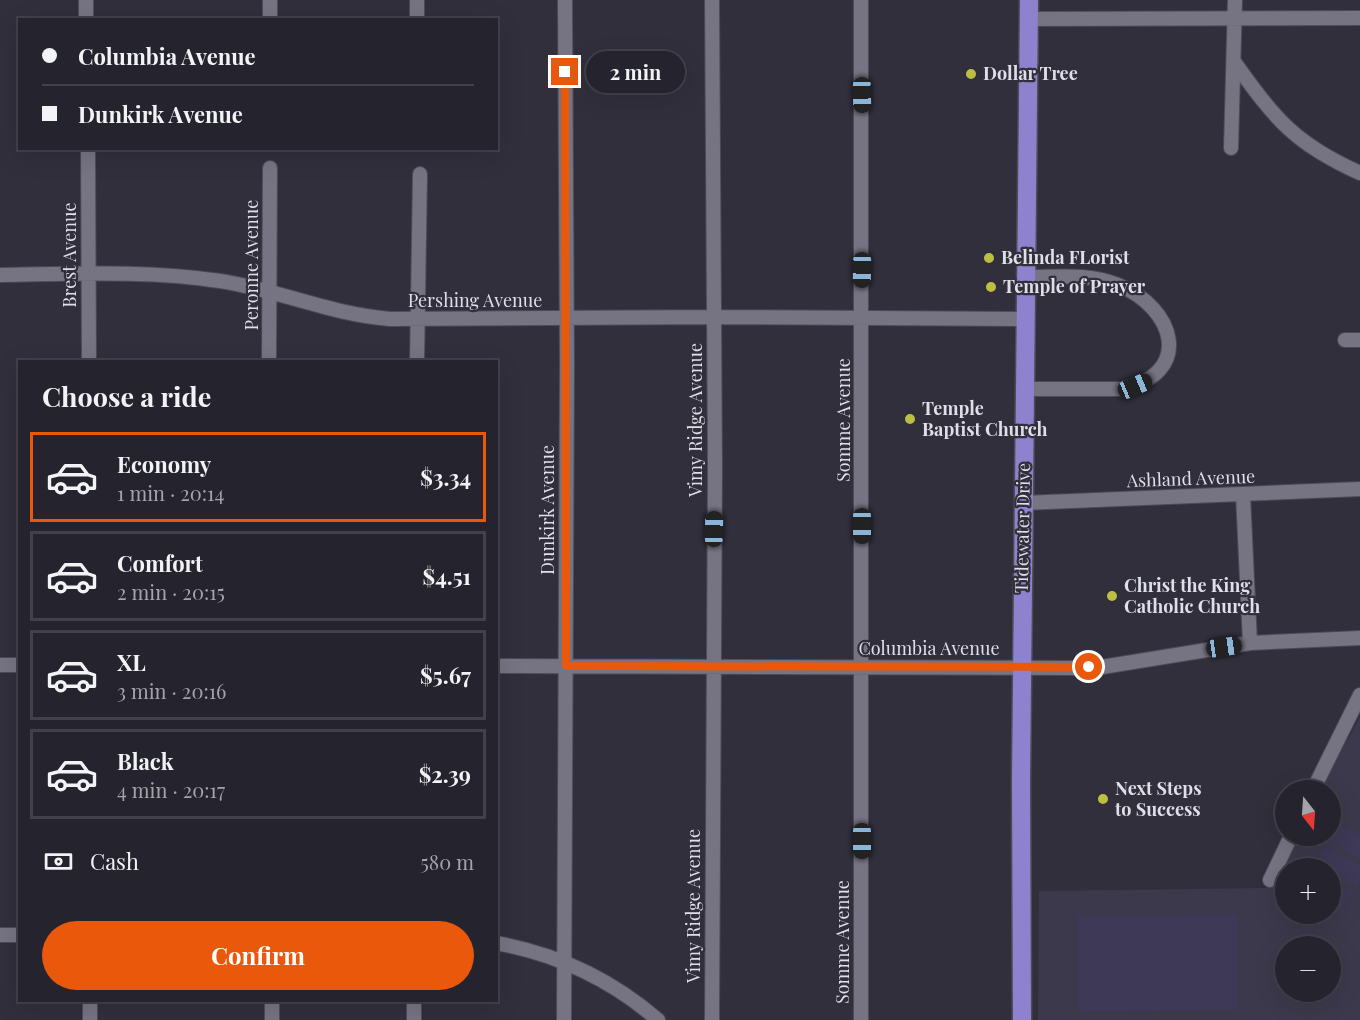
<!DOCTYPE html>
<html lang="en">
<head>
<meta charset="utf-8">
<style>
	body { margin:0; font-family:"Playfair Display",serif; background:#312f39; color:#f1f3f6; height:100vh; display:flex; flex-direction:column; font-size:22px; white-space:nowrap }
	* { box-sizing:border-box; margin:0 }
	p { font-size:20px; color:#a3a4aa }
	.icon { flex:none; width:33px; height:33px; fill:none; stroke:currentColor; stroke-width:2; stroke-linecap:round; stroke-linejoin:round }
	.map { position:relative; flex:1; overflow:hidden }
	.sheet { position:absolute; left:18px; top:360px; width:480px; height:642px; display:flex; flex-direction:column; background:#25232d; border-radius:0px; box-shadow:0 6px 24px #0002,0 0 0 2px #424049 }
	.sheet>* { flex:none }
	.top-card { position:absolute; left:18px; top:18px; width:480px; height:132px; border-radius:0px; box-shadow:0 6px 24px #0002,0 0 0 2px #424049; display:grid; align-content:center; height:132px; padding:0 24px; background:#25232d }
	.needle { width:39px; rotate:163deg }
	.buttons { position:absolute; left:1275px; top:780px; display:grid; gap:12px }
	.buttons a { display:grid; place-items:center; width:66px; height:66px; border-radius:50%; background:#25232d; box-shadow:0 6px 24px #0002,0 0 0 2px #424049; font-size:30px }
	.end { position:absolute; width:27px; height:27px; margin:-14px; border:8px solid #ea580c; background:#fff; box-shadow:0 0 0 3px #fff }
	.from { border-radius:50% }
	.bubble { position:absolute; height:42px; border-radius:21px; background:#25232d; box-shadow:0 6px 24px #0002,0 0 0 2px #424049; font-size:20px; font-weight:700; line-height:42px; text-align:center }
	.car { position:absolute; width:18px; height:36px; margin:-18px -9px; border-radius:8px; box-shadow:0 0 4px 2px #0007; background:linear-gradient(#222 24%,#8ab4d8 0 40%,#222 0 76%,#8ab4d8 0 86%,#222 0) }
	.top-card b { display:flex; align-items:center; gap:21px; height:57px; font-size:22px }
	.top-card b+b { border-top:2px solid #424049 }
	.top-card i { width:15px; height:15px; background:#f1f3f6 }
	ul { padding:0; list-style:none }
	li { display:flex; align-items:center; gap:18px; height:90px; margin:0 12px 9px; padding:0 12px; border:3px solid #424049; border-radius:0px }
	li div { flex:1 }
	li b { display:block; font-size:22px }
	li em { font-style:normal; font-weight:700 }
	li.active { border-color:#ea580c }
	li>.icon { width:54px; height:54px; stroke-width:1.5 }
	h2 { padding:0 24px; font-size:27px; line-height:72px }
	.pay { display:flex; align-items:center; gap:15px; height:66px; padding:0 24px; font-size:22px }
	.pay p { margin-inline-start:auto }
	.primary-button { display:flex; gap:12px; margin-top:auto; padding:12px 24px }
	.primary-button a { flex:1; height:69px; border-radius:36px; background:#ea580c; color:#fff; font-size:24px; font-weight:700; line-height:69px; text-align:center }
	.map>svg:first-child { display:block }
	.built { fill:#3b394b; fill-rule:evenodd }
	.green { fill:#3d3956 }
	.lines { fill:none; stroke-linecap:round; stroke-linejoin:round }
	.minor-casing { stroke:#4c4b56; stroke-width:16 }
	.trunk-casing { stroke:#4c4b56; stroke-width:21 }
	.minor { stroke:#767483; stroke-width:14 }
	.trunk { stroke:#8e82ce; stroke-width:18 }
	.route { stroke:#ea580c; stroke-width:8 }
	.poi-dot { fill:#bdbf43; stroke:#312f3c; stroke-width:2 }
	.labels { text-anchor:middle; stroke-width:4.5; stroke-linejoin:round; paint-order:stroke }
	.poi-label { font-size:18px; font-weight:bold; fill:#dfdfe7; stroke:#312f3c; text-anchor:start }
	.street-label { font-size:18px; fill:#dfdfe7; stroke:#312f3c }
</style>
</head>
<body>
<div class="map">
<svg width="1360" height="1020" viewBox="0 0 1360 1020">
	<rect width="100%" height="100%" fill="#312f3c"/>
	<path class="built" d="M1360,717v303h-322l1,-129 227,-3 29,-52h35v-46h-10zM1286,868h44v46h-44zM1286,946h44v46h-44z"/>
	<path class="green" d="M1339,823l21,11v25l-31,-17z
		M1326,847l34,18v16l-4,7 -25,-14 -1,-6 -15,-2z
		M1331,880l23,13 -11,19 -12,-7z
		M1237,914v96l-159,1v-96z"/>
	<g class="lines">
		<g class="minor-casing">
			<path id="minor" d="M86,0v20
				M270,0v20
				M417,0v20
				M712,0l3,468 -3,552
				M1029,19l331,-1
				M1235,63c40,56 60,81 125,110
				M88,148l1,214
				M1231,148l4,-148
				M0,275c73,-1 147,-5 220,6 59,9 109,33 170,38l325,-2 312,2
				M1345,340h15
				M269,362l1,-194
				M417,362l3,-188
				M1025,389h96c74,-15 54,-82 -3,-104 -29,-12 -61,-8 -91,-8
				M1243,495l7,148
				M1023,503l337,-14
				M0,665h20
				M496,666l580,2 26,-1 148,-24 110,-5
				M1313,790l47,-95
				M1270,880l21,-44
				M0,935h20
				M496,943c61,11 116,37 162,77
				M90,1000v20
				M272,1000v20
				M414,1020v-20
				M564,1020l3,-655 -2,-365
				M861,1020v-1020"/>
		</g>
		<g class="trunk-casing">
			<path id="trunk" d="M1022,1020l-1,-239 8,-781"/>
		</g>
		<use href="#minor" class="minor"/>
		<use href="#trunk" class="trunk"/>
	</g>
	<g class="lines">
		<path class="route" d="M565,72l1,594 523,1"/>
	</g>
	<g class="poi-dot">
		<circle cx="971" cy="74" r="6"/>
		<circle cx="989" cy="258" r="6"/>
		<circle cx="991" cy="287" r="6"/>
		<circle cx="910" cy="419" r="6"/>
		<circle cx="1112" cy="596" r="6"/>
		<circle cx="1103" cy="799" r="6"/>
	</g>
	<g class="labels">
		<g class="poi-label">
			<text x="983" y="80">Dollar Tree</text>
			<text x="1001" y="264">Belinda FLorist</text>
			<text x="1003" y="293">Temple of Prayer</text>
			<text x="922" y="415">Temple<tspan x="922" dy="21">Baptist Church</tspan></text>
			<text x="1124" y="592">Christ the King<tspan x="1124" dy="21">Catholic Church</tspan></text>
			<text x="1115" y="795">Next Steps<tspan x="1115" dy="21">to Success</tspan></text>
		</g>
		<g class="street-label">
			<text transform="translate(70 255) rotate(-90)" y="6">Brest Avenue</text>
			<text transform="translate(252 265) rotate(-90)" y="6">Peronne Avenue</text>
			<text x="475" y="307">Pershing Avenue</text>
			<text transform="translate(696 420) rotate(-90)" y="6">Vimy Ridge Avenue</text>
			<text transform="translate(844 420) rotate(-90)" y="6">Somme Avenue</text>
			<text transform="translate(1191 479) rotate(-2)" y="6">Ashland Avenue</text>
			<text transform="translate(548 510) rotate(-90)" y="6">Dunkirk Avenue</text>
			<text transform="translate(1023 528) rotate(-89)" y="6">Tidewater Drive</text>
			<text x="929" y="655">Columbia Avenue</text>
			<text transform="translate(694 906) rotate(-90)" y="6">Vimy Ridge Avenue</text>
			<text transform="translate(843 942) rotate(-90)" y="6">Somme Avenue</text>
		</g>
	</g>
</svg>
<div class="buttons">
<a><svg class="needle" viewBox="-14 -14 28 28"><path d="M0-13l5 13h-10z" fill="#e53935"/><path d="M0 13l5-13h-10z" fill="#a3a4aa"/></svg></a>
<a>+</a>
<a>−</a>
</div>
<i class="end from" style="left:1089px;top:667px"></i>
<i class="end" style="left:565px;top:72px"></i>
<div class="bubble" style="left:586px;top:51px;width:99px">2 min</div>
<i class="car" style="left:862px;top:95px;rotate:179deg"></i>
<i class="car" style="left:862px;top:270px;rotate:181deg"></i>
<i class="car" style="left:1135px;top:386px;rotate:67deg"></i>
<i class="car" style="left:862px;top:526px;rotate:180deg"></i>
<i class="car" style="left:714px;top:529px;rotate:1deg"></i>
<i class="car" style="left:1224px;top:647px;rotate:82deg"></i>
<i class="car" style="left:862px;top:841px;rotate:180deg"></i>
<div class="top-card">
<b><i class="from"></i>Columbia Avenue</b>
<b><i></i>Dunkirk Avenue</b>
</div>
<section class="sheet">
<h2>Choose a ride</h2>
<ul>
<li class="active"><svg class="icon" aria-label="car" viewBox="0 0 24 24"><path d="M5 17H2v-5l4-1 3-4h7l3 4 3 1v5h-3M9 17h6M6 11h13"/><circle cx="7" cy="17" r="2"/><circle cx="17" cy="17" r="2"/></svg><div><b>Economy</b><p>1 min · 20:14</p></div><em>$3.34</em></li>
<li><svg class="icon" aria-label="car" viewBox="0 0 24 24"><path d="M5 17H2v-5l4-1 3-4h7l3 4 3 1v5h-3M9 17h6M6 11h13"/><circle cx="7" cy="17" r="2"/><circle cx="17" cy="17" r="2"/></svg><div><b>Comfort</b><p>2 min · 20:15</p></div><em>$4.51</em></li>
<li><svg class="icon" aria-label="car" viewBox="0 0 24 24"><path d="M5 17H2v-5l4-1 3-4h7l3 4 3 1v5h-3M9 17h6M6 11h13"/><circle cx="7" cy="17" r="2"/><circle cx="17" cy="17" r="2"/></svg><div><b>XL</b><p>3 min · 20:16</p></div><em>$5.67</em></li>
<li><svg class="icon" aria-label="car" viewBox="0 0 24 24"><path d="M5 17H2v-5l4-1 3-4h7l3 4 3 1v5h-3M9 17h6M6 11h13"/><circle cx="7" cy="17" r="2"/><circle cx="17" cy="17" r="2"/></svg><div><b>Black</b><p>4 min · 20:17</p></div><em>$2.39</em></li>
</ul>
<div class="pay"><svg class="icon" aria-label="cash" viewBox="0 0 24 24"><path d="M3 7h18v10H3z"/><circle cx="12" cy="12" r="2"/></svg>Cash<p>580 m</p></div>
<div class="primary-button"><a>Confirm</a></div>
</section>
</div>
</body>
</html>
